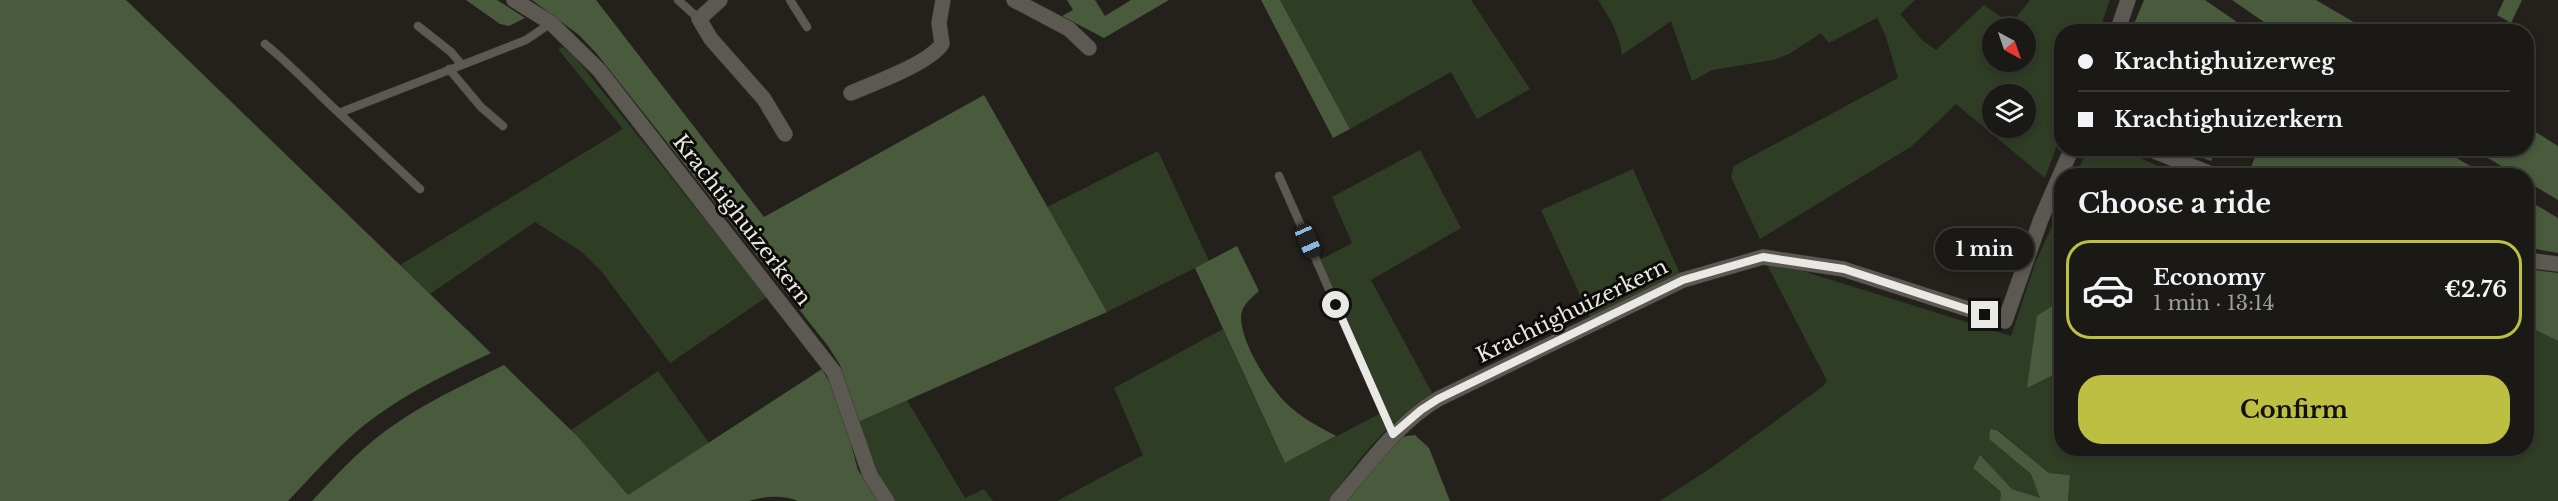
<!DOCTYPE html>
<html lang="en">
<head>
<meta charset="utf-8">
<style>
	body { margin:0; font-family:"Libre Baskerville",serif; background:#282622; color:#f1f3f6; height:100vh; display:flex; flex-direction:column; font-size:22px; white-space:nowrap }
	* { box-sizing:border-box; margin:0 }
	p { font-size:20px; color:#a0a0a0 }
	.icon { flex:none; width:33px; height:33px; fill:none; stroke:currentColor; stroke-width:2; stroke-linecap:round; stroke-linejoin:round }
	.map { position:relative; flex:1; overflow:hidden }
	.details { position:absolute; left:2054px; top:168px; width:480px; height:288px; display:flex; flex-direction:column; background:#1b1915; border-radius:24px; box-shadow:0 3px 9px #0003,0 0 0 2px #393834 }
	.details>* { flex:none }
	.hud { position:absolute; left:2054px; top:24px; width:480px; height:132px; border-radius:24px; box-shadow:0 3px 9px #0003,0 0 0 2px #393834; display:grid; align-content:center; height:132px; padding:0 24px; background:#1b1915 }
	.needle { width:39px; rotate:140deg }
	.fabs { position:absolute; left:1982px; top:18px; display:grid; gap:12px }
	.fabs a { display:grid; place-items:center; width:54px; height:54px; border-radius:50%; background:#1b1915; box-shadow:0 3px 9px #0003,0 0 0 2px #393834; font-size:30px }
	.end { position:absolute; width:27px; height:27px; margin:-14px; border:8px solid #eae8e5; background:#111; box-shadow:0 0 0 3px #111 }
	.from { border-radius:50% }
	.bubble { position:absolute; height:42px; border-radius:21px; background:#1b1915; box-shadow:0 3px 9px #0003,0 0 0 2px #393834; font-size:20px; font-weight:700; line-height:42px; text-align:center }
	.car { position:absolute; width:18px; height:36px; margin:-18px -9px; border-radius:8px; box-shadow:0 0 4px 2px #0007; background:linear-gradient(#222 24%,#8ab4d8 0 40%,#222 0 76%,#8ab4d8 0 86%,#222 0) }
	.hud b { display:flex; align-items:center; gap:21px; height:57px; font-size:22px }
	.hud b+b { border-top:2px solid #393834 }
	.hud i { width:15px; height:15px; background:#f1f3f6 }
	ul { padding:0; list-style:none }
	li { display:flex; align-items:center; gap:18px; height:99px; margin:0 12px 9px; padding:0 12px; border:3px solid #393834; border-radius:24px }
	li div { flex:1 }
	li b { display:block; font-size:22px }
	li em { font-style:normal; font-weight:700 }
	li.current { border-color:#bdbf43 }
	li>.icon { width:54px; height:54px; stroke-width:1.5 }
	h2 { padding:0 24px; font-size:27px; line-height:72px }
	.action { display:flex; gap:12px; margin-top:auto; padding:12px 24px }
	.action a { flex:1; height:69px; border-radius:24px; background:#bdbf43; color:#111; font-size:24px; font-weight:700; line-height:69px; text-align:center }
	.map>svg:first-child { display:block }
	.green { fill:#2f3d25; fill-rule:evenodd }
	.forest { fill:#495a3d }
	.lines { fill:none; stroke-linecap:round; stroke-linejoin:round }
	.service-casing { stroke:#3e3b37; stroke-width:9 }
	.minor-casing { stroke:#3e3b37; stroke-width:16 }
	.service { stroke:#5c5852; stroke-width:8 }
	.minor { stroke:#5c5852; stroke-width:15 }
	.route { stroke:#eae8e5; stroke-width:8 }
	.labels { text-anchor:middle; stroke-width:6; stroke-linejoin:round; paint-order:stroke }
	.street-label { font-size:21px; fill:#eae8e5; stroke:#0c0b08 }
</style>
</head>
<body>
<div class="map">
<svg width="2558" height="501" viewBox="0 0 2558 501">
	<rect width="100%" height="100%" fill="#24211c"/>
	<path class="green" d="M1280,0h191l59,89 -53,30 -26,-47 -101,57z
		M1598,0h317l-15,14 22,26 14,10 48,-45 27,19 19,-24h80l-11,31 -38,1v102l-16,44 -89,-74 -44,42 -152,93 -29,-62 3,-11 164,-88 -13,-44 -8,-16 -48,25 -8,-10 -32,21 -16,6 -61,10 -20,11 -21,-60 -49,34c-3,-23 -12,-36 -24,-55zM1992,28h33v34h-33zM1992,94h33v34h-33z
		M563,47l12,10 192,240 -97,66 -68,-91 -20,-20 -47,-30 -105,72 -30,-29 223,-136 -65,-80z
		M2088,149h33l54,25 -99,1z
		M1420,150l41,78 -90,52 61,113c-46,31 -69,60 -100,104l-4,4h-271l86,-46 -29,-67 109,-59 62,134 100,-52 -71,-148 38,-20 -20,-46z
		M1158,151l51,110 -102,51 -60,-105z
		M1633,169l48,107 -90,43 -50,-109z
		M2061,207v93l-34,87 34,-16v77h465v-120h6l26,13v160h-490l2,-26 -21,-2 -51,-43 -8,-1 -1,10 42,35 10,25 -29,-10 -32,-33 -7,12 28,24 -1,9h-340l51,-33 111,-81 5,-6 -63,-122 247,77 25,-75z
		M658,371l51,72 -81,52 -57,-65z
		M907,400l58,98 19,-9 9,12h-98l-25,-36 -12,-43z"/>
	<path class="forest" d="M0,0h126l365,353c-47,22 -95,45 -135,79 -24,21 -46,46 -68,69h-288z
		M466,0h31l28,18 -16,8 -9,-2z
		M532,0h64l168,217 220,-122 123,217 -249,110 -18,-57 -12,-19 -231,-292 -18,-19z
		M1067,0h28l10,16 26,-16h38l-65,38 -42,-22 11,-6z
		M1261,0h19l70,129 -17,9z
		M2144,0h61l45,31h-119z
		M2232,0h84l53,31h-92z
		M2504,0h18l-11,23 -14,-8z
		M2526,126l32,20v54l-32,-19v-5l-9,-1 -45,-26 54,-1z
		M2177,149l39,-1v1l-5,12z
		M2258,149h183l45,26h-238z
		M2526,199l32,19v35l-32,-6z
		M1237,246l22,45c-8,7 -18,15 -18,26 0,26 27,68 45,86 14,14 33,24 50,33l-51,27 -90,-195z
		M2526,269l32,4v68l-26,-13h-6z
		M2061,300v71l-34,17 10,-72z
		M504,365l73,71 51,59 194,-126 16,28 20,73 21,31h-81c-16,-6 -33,-5 -49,0h-437c18,-19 36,-39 56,-56 39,-34 89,-57 136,-80z
		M1990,429l7,1 52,43 21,2 -2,26h-68l1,-9 -28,-24 7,-13 32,34 28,9 -9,-24 -42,-35z
		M1415,435l14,13 21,53h-106l56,-64z"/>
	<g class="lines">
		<g class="service-casing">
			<path id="service" d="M678,0l21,19
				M790,0l17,27
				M418,26l33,26 10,12
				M265,44c26,21 49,46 74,69l187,-73 25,-17
				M449,69l32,38 22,19
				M339,113l81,76
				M1279,176l114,258"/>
		</g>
		<g class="minor-casing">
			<path id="minor" d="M514,0l37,23 48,47 235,302 36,103 17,26
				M720,0l-21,19 12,20 53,60 21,35
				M1014,0l55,29 20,19
				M2117,32l11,-32
				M851,93c23,-10 77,-29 91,-49l-3,-21 4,-23
				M2147,148l69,28
				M2526,260l32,4
				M1337,501c33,-37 58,-76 101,-102l245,-119 80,-23 80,12 162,52 36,-102 31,-71"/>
		</g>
		<use href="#service" class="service"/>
		<use href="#minor" class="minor"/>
	</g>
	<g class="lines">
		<path class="route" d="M1336,305l57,129 28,-24 17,-11 245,-119 80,-23 81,12 141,46"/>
	</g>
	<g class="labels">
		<g class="street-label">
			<text transform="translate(742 220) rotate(52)" y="7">Krachtighuizerkern</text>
			<text transform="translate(1572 311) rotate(-26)" y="7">Krachtighuizerkern</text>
		</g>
	</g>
</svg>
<div class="fabs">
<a><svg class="needle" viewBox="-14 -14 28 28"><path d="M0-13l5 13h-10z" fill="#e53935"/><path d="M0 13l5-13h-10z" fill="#a0a0a0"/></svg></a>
<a><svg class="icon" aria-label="layers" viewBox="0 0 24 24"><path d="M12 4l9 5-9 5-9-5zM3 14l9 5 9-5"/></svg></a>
</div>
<i class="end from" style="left:1336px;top:305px"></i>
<i class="end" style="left:1985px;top:315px"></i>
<div class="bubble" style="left:1935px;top:228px;width:99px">1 min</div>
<i class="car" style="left:1308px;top:241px;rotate:156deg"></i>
<div class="hud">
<b><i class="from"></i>Krachtighuizerweg</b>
<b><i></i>Krachtighuizerkern</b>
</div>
<section class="details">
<h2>Choose a ride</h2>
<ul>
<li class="current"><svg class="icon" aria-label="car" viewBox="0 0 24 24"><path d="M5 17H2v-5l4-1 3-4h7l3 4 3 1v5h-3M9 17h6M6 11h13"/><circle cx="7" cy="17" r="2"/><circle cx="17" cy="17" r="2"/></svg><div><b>Economy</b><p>1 min · 13:14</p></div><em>€2.76</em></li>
</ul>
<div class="action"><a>Confirm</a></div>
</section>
</div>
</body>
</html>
